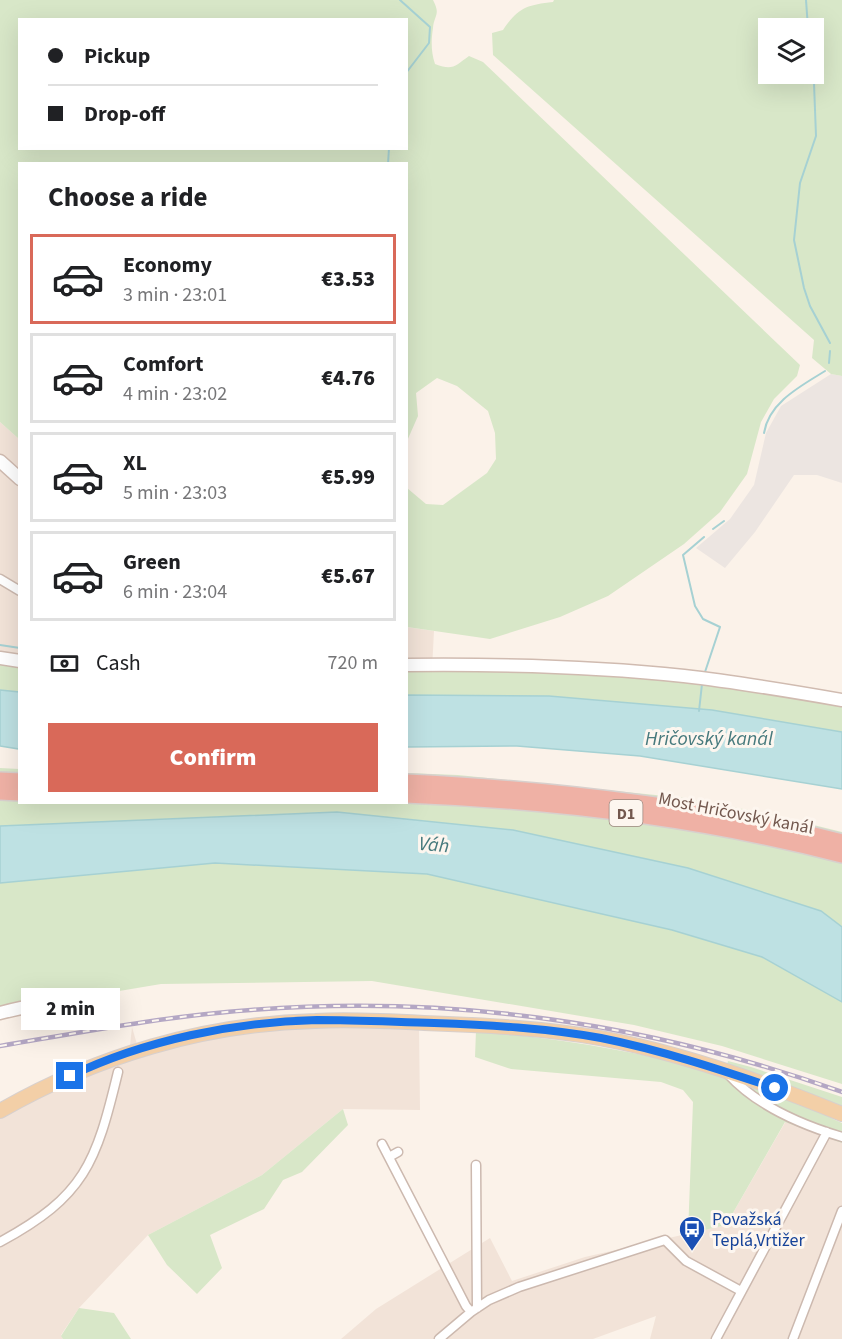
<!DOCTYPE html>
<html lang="en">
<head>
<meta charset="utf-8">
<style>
	body { margin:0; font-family:"Source Sans 3",sans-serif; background:#f6f6f6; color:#202124; height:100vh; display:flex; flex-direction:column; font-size:22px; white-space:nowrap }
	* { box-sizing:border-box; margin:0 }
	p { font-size:20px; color:#757577 }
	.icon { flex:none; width:33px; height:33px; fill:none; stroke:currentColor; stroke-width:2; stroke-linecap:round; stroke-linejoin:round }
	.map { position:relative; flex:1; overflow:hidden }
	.side { position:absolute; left:18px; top:162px; width:390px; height:642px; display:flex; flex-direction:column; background:#fff; border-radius:0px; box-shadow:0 6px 24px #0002 }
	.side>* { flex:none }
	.hud { position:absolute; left:18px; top:18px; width:390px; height:132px; border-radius:0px; box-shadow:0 6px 24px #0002; display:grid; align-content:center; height:132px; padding:0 30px; background:#fff }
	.buttons { position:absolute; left:758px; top:18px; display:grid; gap:12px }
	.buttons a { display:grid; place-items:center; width:66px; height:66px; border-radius:0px; background:#fff; box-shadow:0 6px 24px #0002; font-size:30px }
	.end { position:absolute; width:27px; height:27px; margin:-14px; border:8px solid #1a73e8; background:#fff; box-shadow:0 0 0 3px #fff }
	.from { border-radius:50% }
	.bubble { position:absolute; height:42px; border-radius:0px; background:#fff; box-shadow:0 6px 24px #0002; font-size:20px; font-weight:800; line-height:42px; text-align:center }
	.hud b { display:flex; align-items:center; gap:21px; height:57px; font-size:22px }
	.hud b+b { border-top:2px solid #e0e0e0 }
	.hud i { width:15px; height:15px; background:#202124 }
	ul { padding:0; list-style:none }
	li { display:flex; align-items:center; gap:18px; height:90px; margin:0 12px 9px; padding:0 18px; border:3px solid #e0e0e0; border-radius:0px }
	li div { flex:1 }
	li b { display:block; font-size:22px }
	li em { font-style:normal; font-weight:800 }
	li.current { border-color:#d96959 }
	li>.icon { width:54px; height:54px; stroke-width:1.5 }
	h2 { padding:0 30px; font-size:27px; line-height:72px }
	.pay { display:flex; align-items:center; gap:15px; height:66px; padding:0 30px; font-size:22px }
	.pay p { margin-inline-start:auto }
	.action { display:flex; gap:12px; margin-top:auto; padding:12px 30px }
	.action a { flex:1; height:69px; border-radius:0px; background:#d96959; color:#fff; font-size:24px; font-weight:800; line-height:69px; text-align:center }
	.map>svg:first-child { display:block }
	.residential { fill:#f2e3d8 }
	.industrial { fill:#ece5e1 }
	.green { fill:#d8e7c8; fill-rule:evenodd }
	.water { fill:#bee1e3; stroke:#a6d1d3; stroke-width:1.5 }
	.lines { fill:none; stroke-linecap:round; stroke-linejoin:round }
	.stream { stroke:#a6d1d3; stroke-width:2 }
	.street-casing { stroke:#ccb9af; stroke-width:11 }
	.secondary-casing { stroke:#d0bbb0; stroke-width:15 }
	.primary-casing { stroke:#d8d0cd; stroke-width:16 }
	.highway-casing { stroke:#d8d0cd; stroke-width:18 }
	.street { stroke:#fff; stroke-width:8 }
	.secondary { stroke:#fff; stroke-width:12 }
	.primary { stroke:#f3cfa7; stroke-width:14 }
	.highway { stroke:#efb1a5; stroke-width:15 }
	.rail-casing { stroke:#b4a7c4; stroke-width:4.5 }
	.rail { stroke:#fdf6ef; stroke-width:2; stroke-dasharray:7; stroke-linecap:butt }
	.route { stroke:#1a73e8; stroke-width:8 }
	.labels { text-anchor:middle; stroke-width:6; stroke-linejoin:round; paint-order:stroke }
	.shield { fill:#fdf6ef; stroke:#9c877e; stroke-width:1.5 }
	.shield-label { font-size:16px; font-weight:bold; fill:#73584e }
	.street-label { font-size:18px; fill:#73584e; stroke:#fdf6ef }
	.transit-label { font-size:18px; fill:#164399; stroke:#fdf6ef; text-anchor:start }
	.water-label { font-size:20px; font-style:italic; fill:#477a7d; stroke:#fdf6ef }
</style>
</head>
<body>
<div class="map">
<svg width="842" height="1339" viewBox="0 0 842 1339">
	<rect width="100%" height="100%" fill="#fbf2e9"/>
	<path class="residential" d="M0,422l19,17v215l-19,-3z
		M406,627l28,4 -2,39h-25z
		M352,1026l67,2 1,82 -77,-1 -81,66 -114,60 -69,73 -18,27 2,4h-63v-220l130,-73 2,-19 8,28 71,-17 63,-9z
		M786,1121l56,22v196h-192l6,-23 -63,23h-252l35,-30 114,-71 22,43 73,-24 141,-32z"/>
	<path class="industrial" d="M831,374l11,2v107l-25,-8h-23l-39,57 -30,36 -29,-20 34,-29 24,-34 12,-52 15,-27z"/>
	<path class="green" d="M0,0h433c8,15 1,15 0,28 -2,13 -2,24 2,36 18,7 20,2 34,-8l14,6 317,303 -3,11 -23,23 -13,23 -14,52 -27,38 -36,32 -76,52 -48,21 -70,22 -83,-12v-139l19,16 17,1 44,-32 9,-14 -1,-26 -7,-22 -31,-25 -20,-8 -21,15 2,23 -11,25 -1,-277h-386l-1,275 -19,-17zM20,20h386v128h-386z
		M554,0h288v376l-11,-2 -19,-16 2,-18 -321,-285 -1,-22 11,-3c15,-22 23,-25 50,-28zM768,28h45v46h-45z
		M0,651l19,3v38l-19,-2z
		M407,670l197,4 114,11 124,21v26l-130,-22 -163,-14 -142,-1z
		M0,768l19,1 1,33h386l1,-29 51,2 227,23 84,16 73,18v95l-21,-16 -133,-43 -175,-38 -176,-18 -337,14z
		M215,863l212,11 245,56 91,27 79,45v82l-120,-38 -88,-21 -262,-44 -211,3 -161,27v-128z
		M476,1031c83,8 163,19 243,44 31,9 64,21 94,34 10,4 19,10 29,14v20l-57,-21 -59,103 -38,9 5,-132 -10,-12 -22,-8 -150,-13 -36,-12z
		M728,1061l23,6 91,30v10l-115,-42z
		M343,1109l5,16 -46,47 -19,8 -19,29 -54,26 12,33 -25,26 -30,-29 -19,-30 114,-60z
		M79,1308l35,5 17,26h-68l-2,-3z"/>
	<path class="water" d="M0,690l19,2v57l-19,-3z
		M406,695l143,1 163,14 130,22v57l-202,-33 -123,-10 -110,1z
		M337,812l176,18 175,38 133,43 21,16v75l-80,-45 -90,-27 -245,-56 -212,-11 -215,20v-57z"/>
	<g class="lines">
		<path class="stream" d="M400,0l30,27 -1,16 -23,30
			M806,0l2,28
			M813,57l3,79 -16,47 -6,57 10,48 6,18 20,37
			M388,164l1,-16
			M829,363l1,-12
			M764,433c5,-31 37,-47 61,-62
			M713,529l11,-8
			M0,645l20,3
			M704,675l16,-48 -17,-8 -8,-13 -12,-51 21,-18
			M699,711l3,-27"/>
		<g class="street-casing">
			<path id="street" d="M0,579l20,12
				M728,1074c29,32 74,51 114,63
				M382,1144l84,162 5,6
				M389,1157l9,-5
				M476,1165l1,143
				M0,1242c85,-46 96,-79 118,-170
				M439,1339l32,-27 18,-12 30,-13 146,-47 21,21 55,30
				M716,1339l111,-207
				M793,1339l49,-128"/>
		</g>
		<g class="secondary-casing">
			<path id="secondary" d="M0,461l20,18
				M0,658l20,3
				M406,665c93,-1 186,1 278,11 53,6 106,15 158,24
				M0,1013c16,-4 54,-14 68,-6 5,2 7,7 9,11"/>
		</g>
		<g class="primary-casing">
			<path id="primary" d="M0,1111c96,-55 204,-87 315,-90 36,-2 73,0 109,2 59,2 118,5 176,15 82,15 164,44 242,76"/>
		</g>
		<g class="highway-casing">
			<path id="highway" d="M0,780l20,1
				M406,782c147,7 294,23 436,60
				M0,792l20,1
				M406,795c147,6 294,23 436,60"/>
		</g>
		<use href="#street" class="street"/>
		<use href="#secondary" class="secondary"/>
		<use href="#primary" class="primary"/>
		<use href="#highway" class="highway"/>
		<g class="rail-casing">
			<path id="rail" d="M0,1046c83,-14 166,-30 251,-36 201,-16 401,14 591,82"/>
		</g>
		<use href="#rail" class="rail"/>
	</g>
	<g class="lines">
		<path class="route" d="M70,1076c75,-36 164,-54 247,-56 39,0 78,2 117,3 56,2 112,5 167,15 60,12 117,31 174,50"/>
	</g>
	<defs>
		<g id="bus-pin" transform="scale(1.35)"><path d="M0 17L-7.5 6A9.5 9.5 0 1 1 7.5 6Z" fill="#1a4fb4" stroke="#fdf6ef"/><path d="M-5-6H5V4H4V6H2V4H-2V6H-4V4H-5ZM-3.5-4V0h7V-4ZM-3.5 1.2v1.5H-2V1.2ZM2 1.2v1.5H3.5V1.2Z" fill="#fff"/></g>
	</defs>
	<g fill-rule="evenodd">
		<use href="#bus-pin" x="692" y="1229"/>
	</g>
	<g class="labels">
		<rect class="shield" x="609.5" y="800" width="33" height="26" rx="4.5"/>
		<g class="shield-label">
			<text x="626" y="819">D1</text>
		</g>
		<g class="street-label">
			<text transform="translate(736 813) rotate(11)" y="6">Most Hričovský kanál</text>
		</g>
		<g class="transit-label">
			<text x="712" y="1225">Považská<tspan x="712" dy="21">Teplá,Vrtižer</tspan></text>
		</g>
		<g class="water-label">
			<text x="709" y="745">Hričovský kanál</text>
			<text transform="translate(434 844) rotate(5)" y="7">Váh</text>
		</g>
	</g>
</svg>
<div class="buttons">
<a><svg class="icon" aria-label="layers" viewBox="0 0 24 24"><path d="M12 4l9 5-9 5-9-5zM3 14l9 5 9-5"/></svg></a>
</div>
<i class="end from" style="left:775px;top:1088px"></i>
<i class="end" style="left:70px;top:1076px"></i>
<div class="bubble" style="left:21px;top:988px;width:99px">2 min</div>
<div class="hud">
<b><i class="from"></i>Pickup</b>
<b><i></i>Drop-off</b>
</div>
<section class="side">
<h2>Choose a ride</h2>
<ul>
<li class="current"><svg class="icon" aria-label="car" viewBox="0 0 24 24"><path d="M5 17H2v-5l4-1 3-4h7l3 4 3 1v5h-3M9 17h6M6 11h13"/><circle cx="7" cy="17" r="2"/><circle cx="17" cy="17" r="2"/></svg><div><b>Economy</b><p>3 min · 23:01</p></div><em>€3.53</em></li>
<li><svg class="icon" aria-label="car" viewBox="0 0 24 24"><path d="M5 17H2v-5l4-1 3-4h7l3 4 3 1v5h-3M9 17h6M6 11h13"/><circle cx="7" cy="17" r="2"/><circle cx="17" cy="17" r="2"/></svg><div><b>Comfort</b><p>4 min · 23:02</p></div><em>€4.76</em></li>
<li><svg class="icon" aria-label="car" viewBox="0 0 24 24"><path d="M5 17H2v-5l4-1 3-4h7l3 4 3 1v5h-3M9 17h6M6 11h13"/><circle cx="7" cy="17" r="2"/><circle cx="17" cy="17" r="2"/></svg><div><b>XL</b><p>5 min · 23:03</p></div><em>€5.99</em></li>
<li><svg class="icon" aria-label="car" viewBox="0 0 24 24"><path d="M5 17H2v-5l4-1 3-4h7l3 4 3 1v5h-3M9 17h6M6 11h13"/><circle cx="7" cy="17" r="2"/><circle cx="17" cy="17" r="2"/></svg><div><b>Green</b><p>6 min · 23:04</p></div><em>€5.67</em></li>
</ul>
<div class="pay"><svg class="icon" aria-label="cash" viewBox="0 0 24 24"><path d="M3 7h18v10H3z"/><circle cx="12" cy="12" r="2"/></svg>Cash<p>720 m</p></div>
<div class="action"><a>Confirm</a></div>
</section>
</div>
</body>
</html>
